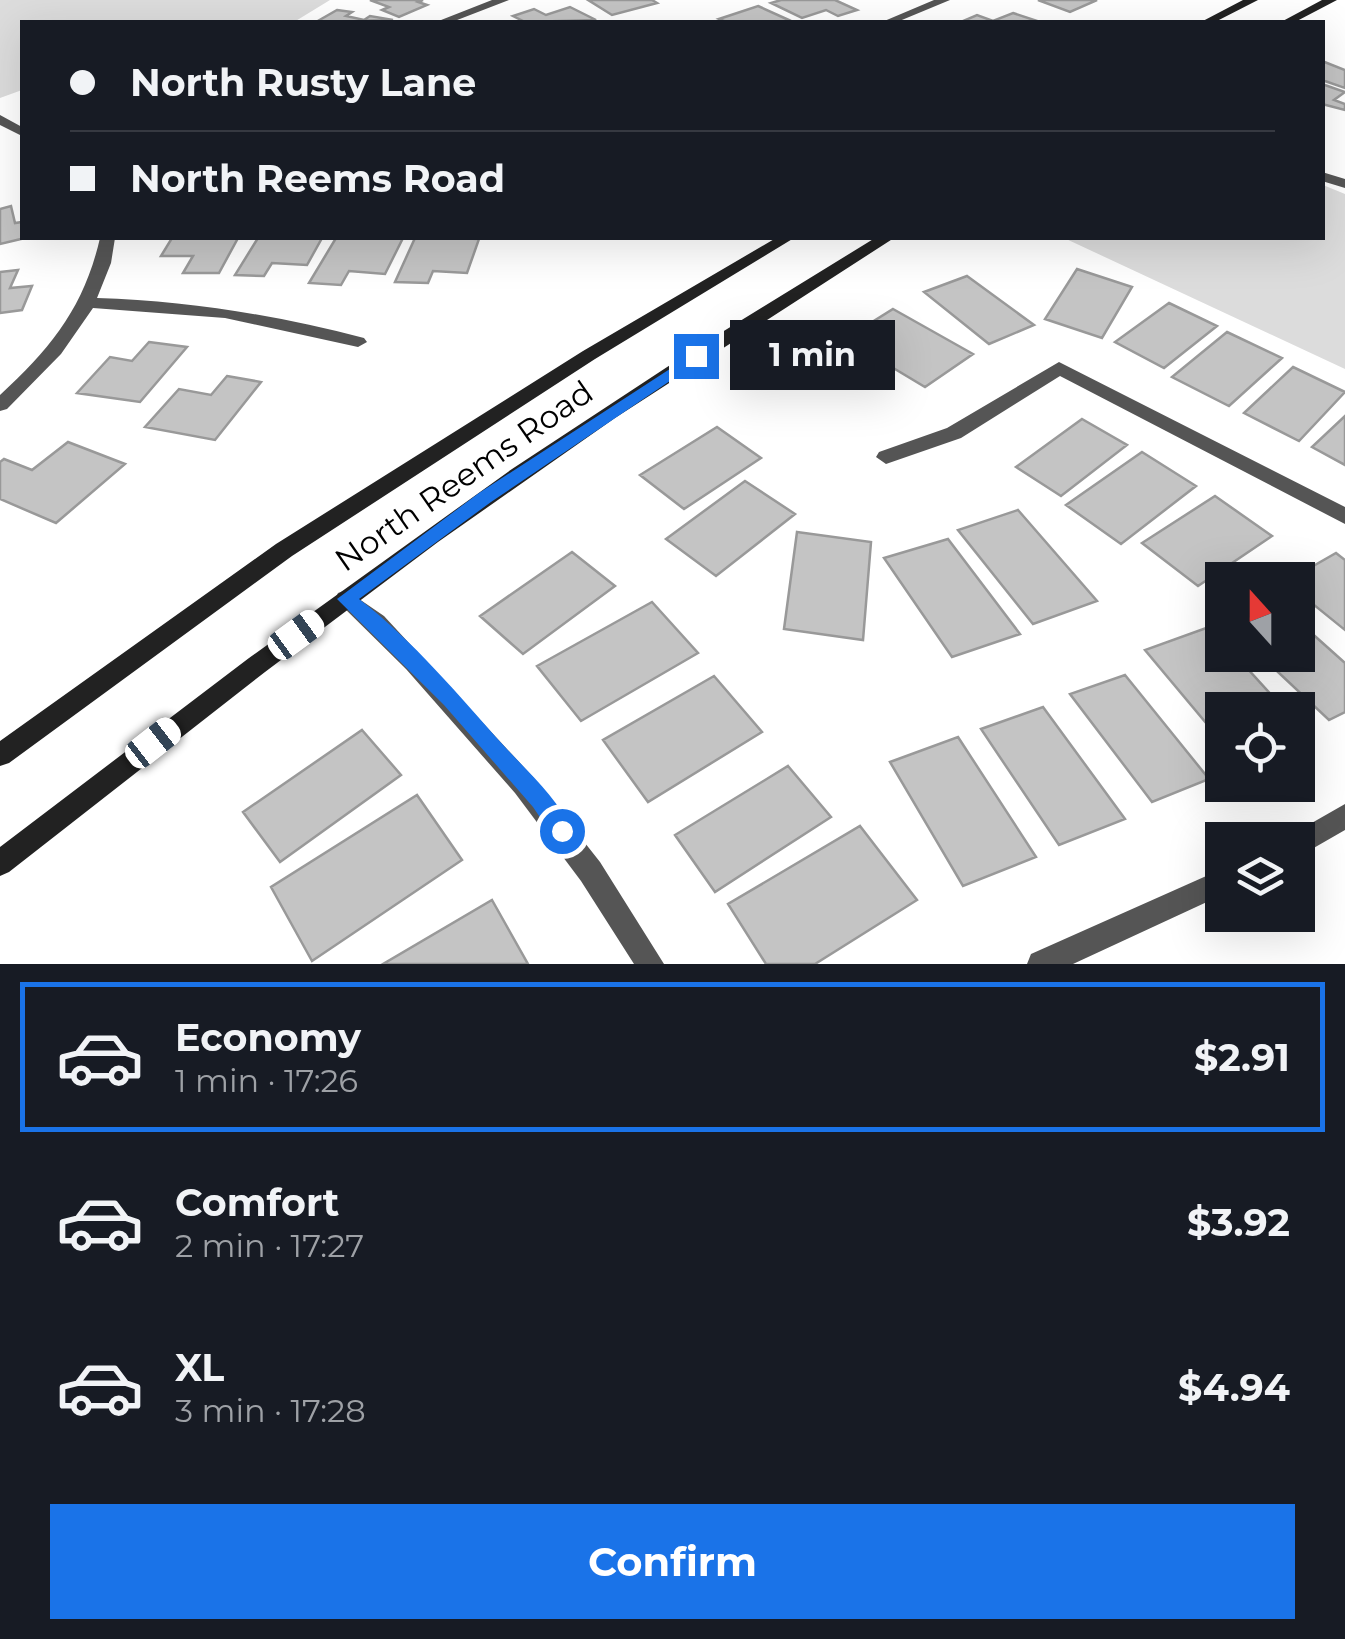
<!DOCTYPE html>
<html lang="en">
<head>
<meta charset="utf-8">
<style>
	body { margin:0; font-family:Montserrat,sans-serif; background:#242831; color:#f1f3f6; height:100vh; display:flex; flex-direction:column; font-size:38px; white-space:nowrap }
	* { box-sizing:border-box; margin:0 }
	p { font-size:32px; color:#9ea1a6 }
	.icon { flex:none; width:55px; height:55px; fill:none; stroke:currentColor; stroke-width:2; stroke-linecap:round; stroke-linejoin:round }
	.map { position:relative; height:964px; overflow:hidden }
	.panel { display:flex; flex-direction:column; background:#171b24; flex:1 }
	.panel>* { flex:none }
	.banner { position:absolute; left:20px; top:20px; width:1305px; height:220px; border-radius:0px; box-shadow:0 10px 40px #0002; display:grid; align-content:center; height:220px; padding:0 50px; background:#171b24 }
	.needle { width:65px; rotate:339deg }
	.buttons { position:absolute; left:1205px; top:562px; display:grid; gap:20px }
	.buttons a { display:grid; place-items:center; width:110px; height:110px; border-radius:0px; background:#171b24; box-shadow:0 10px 40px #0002; font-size:50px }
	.end { position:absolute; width:45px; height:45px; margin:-22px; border:12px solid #1a73e8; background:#fff; box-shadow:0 0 0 5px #fff }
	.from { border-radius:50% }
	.bubble { position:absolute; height:70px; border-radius:0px; background:#171b24; box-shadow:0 10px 40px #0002; font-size:32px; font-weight:700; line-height:70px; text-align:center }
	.car { position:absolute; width:30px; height:60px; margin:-30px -15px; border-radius:12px; box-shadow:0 0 8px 2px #0007; background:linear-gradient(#fff 24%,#345 0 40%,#fff 0 76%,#345 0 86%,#fff 0) }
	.banner b { display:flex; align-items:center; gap:35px; height:95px; font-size:38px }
	.banner b+b { border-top:2px solid #363941 }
	.banner i { width:25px; height:25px; background:#f1f3f6 }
	ul { padding:18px 0 0; list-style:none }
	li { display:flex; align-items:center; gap:30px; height:150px; margin:0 20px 15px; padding:0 30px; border:5px solid transparent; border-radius:0px }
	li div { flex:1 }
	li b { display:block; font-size:38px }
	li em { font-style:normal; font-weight:700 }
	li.current { border-color:#1a73e8 }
	li>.icon { width:90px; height:90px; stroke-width:1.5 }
	.primary-button { display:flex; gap:20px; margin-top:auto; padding:20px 50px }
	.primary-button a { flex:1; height:115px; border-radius:0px; background:#1a73e8; color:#fff; font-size:40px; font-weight:700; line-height:115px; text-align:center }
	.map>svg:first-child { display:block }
	.green { fill:#dcdcdc }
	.building { fill:#c4c4c4; stroke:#999; stroke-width:2.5 }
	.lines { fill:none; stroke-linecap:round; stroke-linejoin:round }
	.minor { fill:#555; fill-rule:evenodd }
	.secondary { fill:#222; fill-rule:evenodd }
	.route { fill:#1a73e8 }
	.labels { text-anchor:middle; stroke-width:9; stroke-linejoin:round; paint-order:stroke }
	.street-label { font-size:32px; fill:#000; stroke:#fff }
</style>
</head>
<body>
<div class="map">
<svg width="1345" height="964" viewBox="0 0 1345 964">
	<rect width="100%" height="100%" fill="#fff"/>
	<path class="green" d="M0,0h330l-36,22h-272v68l-22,8z
		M1323,185l22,9v175l-281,-131h258z"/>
	<path class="building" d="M370,0h53l-5,2 9,3 -28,12 -17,-7 7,-3z
		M588,0h64l5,3 -45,12z
		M781,0h54l22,10 -19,6 -12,-6 -24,8 -31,-15z
		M1038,0h59l-27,12z
		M758,6l33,15 -65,1 -7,-3z
		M570,7l26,13 -71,2 -12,-6 21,-7 12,6z
		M337,10l15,2 -6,4 18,4 6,-4 23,4 -77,2z
		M1013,13l27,9h-72l-5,-1 14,-6 16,6z
		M1322,61l23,9v18l-23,-8z
		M1322,84l23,8 -11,8 11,4v6l-23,-6z
		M11,206l4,17 7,-1 3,16 -25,6v-35z
		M172,238h66l-19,35h-36l10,-17h-32z
		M258,238h64l-15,27 -35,-2 -8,13 -29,-1z
		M336,238h67l-18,36 -36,-3 -8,14 -32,-2z
		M415,238h39l25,1 -12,34 -34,-2 -5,12 -33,-1z
		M1077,269l55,18 -30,51 -57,-19z
		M18,270l-8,18 22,-2 -10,24 -22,3v-41z
		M967,276l67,49 -45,19 -65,-52z
		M1169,303l48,23 -53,42 -49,-26z
		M893,309l80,45 -48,33 -80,-48z
		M1227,332l55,26 -53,48 -57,-29z
		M149,342l38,5 -47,55 -63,-9 33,-36 22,4z
		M1293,367l52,25 -46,49 -55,-28z
		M227,376l34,6 -46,58 -70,-13 34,-38 32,6z
		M1345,416v49l-33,-18z
		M1082,419l45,26 -66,51 -45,-29z
		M717,427l44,31 -77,51 -44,-34z
		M68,442l57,22 -69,59 -56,-24v-37l4,-3 28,11z
		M1142,452l54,34 -75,58 -55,-39z
		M745,481l50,33 -79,62 -50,-37z
		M1215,496l57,40 -74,50 -56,-43z
		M1018,510l79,91 -64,23 -75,-94z
		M797,532l74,10 -8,98 -79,-11z
		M948,539l72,95 -68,23 -68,-99z
		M572,552l43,34 -92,68 -43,-38z
		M1336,553l9,7v70l-47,-38v-12h-9z
		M652,602l46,51 -117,68 -44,-55z
		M1298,621l47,42v49l-16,8 -69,-65h38z
		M1209,627l13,15v13h13l50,55h-63v32l-77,-92z
		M1125,675l84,104 -57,23 -82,-108z
		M714,676l48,56 -114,70 -45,-62z
		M1043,707l82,112 -66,26 -78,-116z
		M362,730l39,45 -121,87 -37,-50z
		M958,737l78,120 -73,29 -73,-124z
		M788,766l43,51 -116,75 -40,-57z
		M417,795l45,65 -150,101 -41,-74z
		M860,826l57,74 -102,64h-49l-38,-60z
		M492,900l36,64h-145z"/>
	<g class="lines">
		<path class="minor" d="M492,0h17l-57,22h-16z
			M934,0h16l-53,22h-15z
			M0,115l22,12v9l-22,-11z
			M1322,172l23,7v9l-23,-7z
			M100,238h15l-4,25 -14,35c92,3 179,17 267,40l3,4 -9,5 -133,-29 -132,-10 -32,46 -54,55 -7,2v-16c52,-48 84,-88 100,-157z
			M1059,362l286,145v17l-285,-148 -99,62 -75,26 -10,-7 3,-5 68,-24z
			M346,590l38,26 149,161 67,85 64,102h-30l-53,-83 -66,-88 -109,-124 -71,-70 3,-6z
			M1345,804v26l-47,27v-17h-11l2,-4z
			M1222,869v26l-149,69h-46l4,-10z"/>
		<path class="secondary" d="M1243,0h15l-43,22h-14z
			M1322,0h15l-42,22h-14z
			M776,238h18l-199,121 -303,197 -283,207 -9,3v-25l276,-197 307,-193z
			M875,238h19l-279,180 -177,124 -173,130 -256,200 -9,4v-29l249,-189 263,-189 181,-119z"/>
	</g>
	<path class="route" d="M696,352l5,1v7l-210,142 -132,97c55,42 100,97 146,148 24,26 53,52 68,84l-3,7 -8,3 -8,-3 -21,-31 -89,-102 -107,-106 142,-106z"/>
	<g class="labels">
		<g class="street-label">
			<text transform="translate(464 476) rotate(-35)" y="11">North Reems Road</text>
		</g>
	</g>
</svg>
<div class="buttons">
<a><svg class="needle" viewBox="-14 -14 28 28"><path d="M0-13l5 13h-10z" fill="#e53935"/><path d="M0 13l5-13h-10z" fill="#9ea1a6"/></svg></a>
<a><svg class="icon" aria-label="locate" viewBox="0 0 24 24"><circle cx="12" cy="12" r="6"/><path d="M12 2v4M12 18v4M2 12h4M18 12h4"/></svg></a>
<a><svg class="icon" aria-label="layers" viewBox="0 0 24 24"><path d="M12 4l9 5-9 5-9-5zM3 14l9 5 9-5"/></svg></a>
</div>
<i class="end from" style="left:562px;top:831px"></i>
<i class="end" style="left:696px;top:356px"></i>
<div class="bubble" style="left:730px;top:320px;width:165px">1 min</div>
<i class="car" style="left:296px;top:635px;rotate:54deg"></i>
<i class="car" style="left:153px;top:743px;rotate:52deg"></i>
<div class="banner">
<b><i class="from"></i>North Rusty Lane</b>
<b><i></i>North Reems Road</b>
</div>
</div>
<section class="panel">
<ul>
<li class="current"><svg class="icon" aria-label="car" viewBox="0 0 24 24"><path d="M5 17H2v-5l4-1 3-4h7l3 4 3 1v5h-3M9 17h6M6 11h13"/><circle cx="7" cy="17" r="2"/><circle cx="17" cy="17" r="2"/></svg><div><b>Economy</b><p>1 min · 17:26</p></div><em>$2.91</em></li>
<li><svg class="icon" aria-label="car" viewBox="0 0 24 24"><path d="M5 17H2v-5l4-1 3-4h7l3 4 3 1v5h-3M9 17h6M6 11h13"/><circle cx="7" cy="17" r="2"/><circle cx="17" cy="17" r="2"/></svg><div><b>Comfort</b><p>2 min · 17:27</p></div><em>$3.92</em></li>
<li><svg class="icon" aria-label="car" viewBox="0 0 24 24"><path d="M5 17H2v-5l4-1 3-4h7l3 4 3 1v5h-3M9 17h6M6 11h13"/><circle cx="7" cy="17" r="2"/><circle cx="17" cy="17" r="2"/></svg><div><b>XL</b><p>3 min · 17:28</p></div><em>$4.94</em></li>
</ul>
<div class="primary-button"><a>Confirm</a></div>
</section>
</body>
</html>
